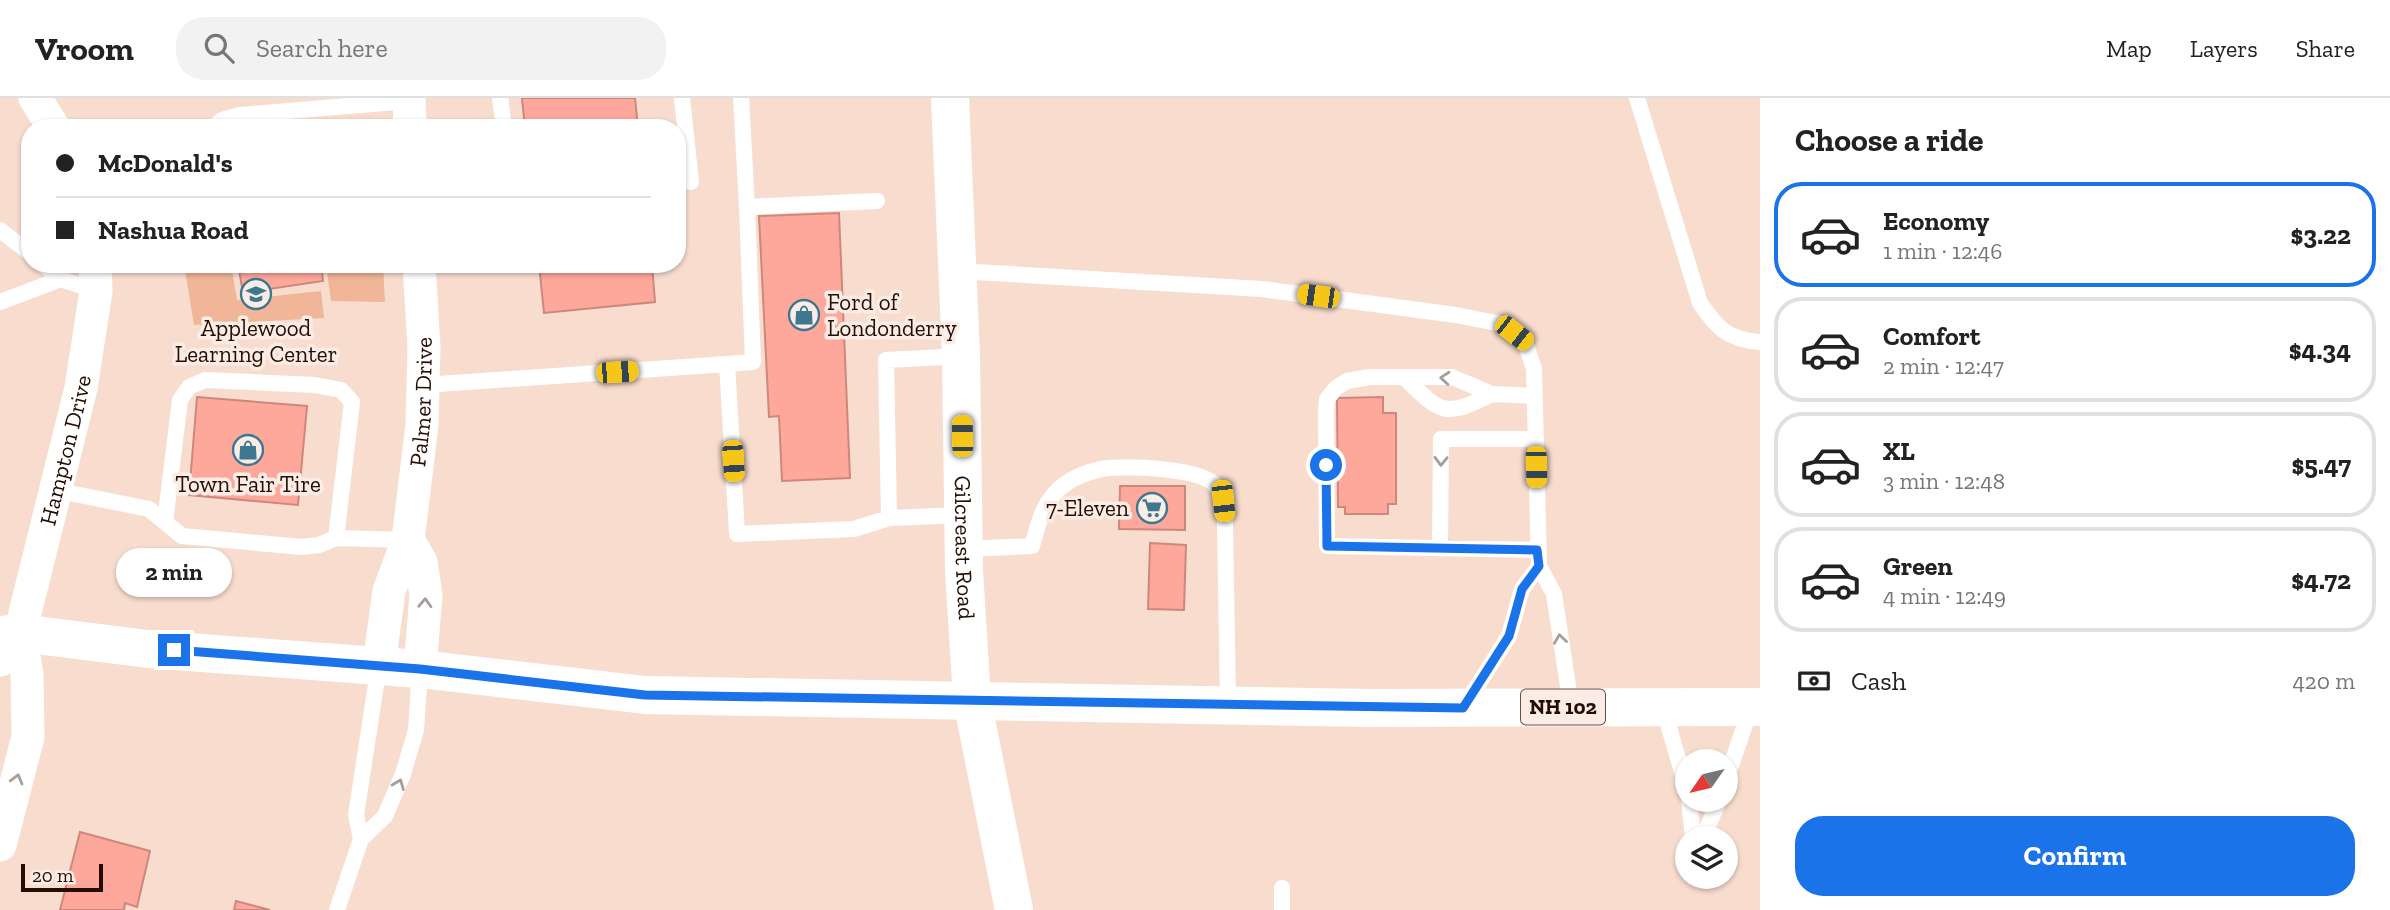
<!DOCTYPE html>
<html lang="en">
<head>
<meta charset="utf-8">
<style>
	body { margin:0; font-family:"Zilla Slab",serif; background:#f2f2f2; color:#222; height:100vh; display:flex; flex-direction:column; font-size:26px; white-space:nowrap }
	* { box-sizing:border-box; margin:0 }
	p { font-size:23px; color:#767676 }
	.icon { flex:none; width:38px; height:38px; fill:none; stroke:currentColor; stroke-width:2; stroke-linecap:round; stroke-linejoin:round }
	.map { position:relative; flex:1; overflow:hidden }
	.drawer { display:flex; flex-direction:column; background:#fff; width:630px }
	.drawer>* { flex:none }
	.hud { position:absolute; left:21px; top:21px; width:665px; height:154px; border-radius:28px; box-shadow:0 2px 5px #0004; display:grid; align-content:center; height:154px; padding:0 35px; background:#fff }
	.needle { width:46px; rotate:236deg }
	.controls { position:absolute; left:1675px; top:651px; display:grid; gap:14px }
	.controls a { display:grid; place-items:center; width:63px; height:63px; border-radius:50%; background:#fff; box-shadow:0 2px 5px #0004; font-size:35px }
	.scale { position:absolute; left:21px; bottom:18px; width:82px; box-sizing:border-box; padding-left:7px; border:4px solid #240d02; border-top:0; font-size:19px; line-height:24px; white-space:nowrap; color:#240d02; -webkit-text-stroke:5px #fbede6; paint-order:stroke }
	.end { position:absolute; width:32px; height:32px; margin:-16px; border:9px solid #1a73e8; background:#fff; box-shadow:0 0 0 4px #fff }
	.from { border-radius:50% }
	.bubble { position:absolute; height:49px; border-radius:24px; background:#fff; box-shadow:0 2px 5px #0004; font-size:23px; font-weight:700; line-height:49px; text-align:center }
	.car { position:absolute; width:21px; height:42px; margin:-21px -10px; border-radius:9px; box-shadow:0 0 5px 2px #0007; background:linear-gradient(#f5c518 24%,#345 0 40%,#f5c518 0 76%,#345 0 86%,#f5c518 0) }
	.hud b { display:flex; align-items:center; gap:24px; height:66px; font-size:26px }
	.hud b+b { border-top:2px solid #e0e0e0 }
	.hud i { width:18px; height:18px; background:#222 }
	ul { padding:0; list-style:none }
	li { display:flex; align-items:center; gap:21px; height:105px; margin:0 14px 10px; padding:0 21px; border:4px solid #e0e0e0; border-radius:28px }
	li div { flex:1 }
	li b { display:block; font-size:26px }
	li em { font-style:normal; font-weight:700 }
	li.active { border-color:#1a73e8 }
	li>.icon { width:63px; height:63px; stroke-width:1.5 }
	h2 { padding:0 35px; font-size:32px; line-height:84px }
	.pay { display:flex; align-items:center; gap:18px; height:77px; padding:0 35px; font-size:26px }
	.pay p { margin-inline-start:auto }
	.action { display:flex; gap:14px; margin-top:auto; padding:14px 35px }
	.action a { flex:1; height:80px; border-radius:28px; background:#1a73e8; color:#fff; font-size:28px; font-weight:700; line-height:80px; text-align:center }
	header { display:flex; align-items:center; gap:42px; box-sizing:border-box; height:98px; padding:0 35px; background:#fff; border-bottom:2px solid #e0e0e0 }
	header strong { font-size:33px }
	nav { display:flex; gap:38px; margin-inline-start:auto; font-size:24px }
	.search { width:490px; height:63px; background:#f2f2f2; display:flex; align-items:center; gap:18px; box-sizing:border-box; padding:0 24px; border-radius:28px; color:#767676; font-size:26px }
	main { display:flex; flex:1; min-height:0 }
	.map>svg:first-child { display:block }
	.green { fill:#f1b597 }
	.building { fill:#fea79b; stroke:#ce877d; stroke-width:2 }
	.lines { fill:none; stroke-linecap:round; stroke-linejoin:round }
	.service { stroke:#fff; stroke-width:16 }
	.minor { stroke:#fff; stroke-width:33 }
	.tertiary { stroke:#fff; stroke-width:38 }
	.primary { stroke:#fff; stroke-width:38 }
	.oneway { stroke:#a79e9a }
	.route { stroke:#1a73e8; stroke-width:9 }
	.labels { text-anchor:middle; stroke-width:7; stroke-linejoin:round; paint-order:stroke }
	.shield { fill:#fbede6; stroke:#645046; stroke-width:2 }
	.shield-label { font-size:21px; font-weight:bold; fill:#240d02 }
	.poi-label { font-size:23px; fill:#240d02; stroke:#fbede6 }
	.street-label { font-size:23px; fill:#240d02; stroke:#fbede6 }
</style>
</head>
<body>
<header>
<strong>Vroom</strong>
<div class="search"><svg class="icon" aria-label="search" viewBox="0 0 24 24"><circle cx="10" cy="10" r="6"/><path d="M15 15l6 6"/></svg>Search here</div>
<nav><a>Map</a><a>Layers</a><a>Share</a></nav>
</header>
<main>
<div class="map">
<svg width="1760" height="812" viewBox="0 0 1760 812">
	<rect width="100%" height="100%" fill="#f8ddcf"/>
	<path class="green" d="M184,166h47l6,36 84,-9 3,27 -130,7z
		M326,166h57l2,38 -54,-1z"/>
	<path class="building" d="M522,0h113l3,30h-113z
		M839,115l11,265 -68,3 -3,-65 -10,1 -10,-201z
		M238,166h83l2,17 -80,12z
		M539,166h113l3,38 -111,11z
		M197,299l110,9 -9,99 -109,-10z
		M1383,299v16h13v91h-8v10h-43v-7h-7l-1,-109z
		M1120,388h65v44l-66,-1z
		M1150,445l36,2 -2,65 -36,-1z
		M80,734l70,19 -13,56 -12,-4 -1,7h-64z
		M236,803l34,9h-36z"/>
	<g class="lines">
		<path class="service" d="M500,0l4,30
			M682,0l9,84
			M741,0l6,109
			M1637,0l63,205c17,25 28,37 60,39
			M213,30l9,-8 18,-5 169,-14
			M0,132l30,23
			M43,166l18,15 35,12
			M958,173l304,18 194,26 46,9 23,18 9,27 5,197 15,28 17,112
			M0,204l61,-23
			M727,266l26,-2 -6,-155 130,-6
			M1404,279c37,37 41,41 88,17
			M424,287l303,-21 10,170 117,-5 35,-11 74,-3
			M1535,298l-43,-2 -40,-17h-82l-23,4 -11,7 -9,11 -1,12 1,135 210,4
			M55,392l94,19 33,27 120,11 17,-2 17,-7 72,2
			M889,420l-3,-158 75,-4
			M165,424l15,-122 9,-13 16,-7 110,5 26,5 11,12 -16,136
			M1440,450l1,-109h95
			M964,451l68,-3c6,-20 10,-42 27,-57 13,-12 33,-19 49,-21 23,-2 96,0 109,19 7,10 7,24 8,36l3,182
			M1465,607l44,-69 13,-47 17,-23
			M1663,609l24,82
			M1726,682l25,-73
			M1689,702l4,38
			M1703,740l16,-38
			M361,741l24,-23 18,-42 13,-44 4,-61
			M337,812l24,-71 -5,-24 23,-150
			M1282,812v-22"/>
		<g class="minor">
			<path d="M35,0l19,30"/>
			<path d="M409,0l1,30"/>
			<path d="M408,442l13,22 5,33 -6,74"/>
			<path id="s1" d="M0,562l20,-27 61,-245 15,-97 -1,-27"/>
			<path id="s2" d="M379,567l10,-74 19,-51 14,-115 2,-78 -5,-83"/>
			<path d="M0,747l28,-108 -1,-62 -7,-42"/>
		</g>
		<path class="tertiary" id="s3" d="M950,0l11,258 3,214 8,130 42,210"/>
		<path class="primary" d="M0,537l20,-2 128,16 272,20 225,26 725,13 390,-1"/>
	</g>
	<defs><path id="oneway-chevron" d="M-2-3.5L2.5 0L-2 3.5" fill="none" stroke-width="1.6" stroke-linecap="round" stroke-linejoin="round" transform="scale(1.75)"/></defs>
	<g class="oneway">
		<use href="#oneway-chevron" transform="translate(1445 280) rotate(-175)"/>
		<use href="#oneway-chevron" transform="translate(1441 363) rotate(91)"/>
		<use href="#oneway-chevron" transform="translate(425 505) rotate(-88)"/>
		<use href="#oneway-chevron" transform="translate(1560 541) rotate(-98)"/>
		<use href="#oneway-chevron" transform="translate(17 681) rotate(-75)"/>
		<use href="#oneway-chevron" transform="translate(399 686) rotate(-68)"/>
	</g>
	<g class="lines">
		<path class="route" d="M174,552l246,19 225,26 818,13 46,-72 13,-47 17,-23 -2,-16 -210,-4 -1,-81"/>
	</g>
	<defs>
		<g id="school-ring" transform="scale(1.575)"><circle r="9.5" fill="#fbede6" stroke="#3d7790" stroke-width="1.5"/><path d="M0-5L7-2L0 1L-7-2ZM-4 1L0 2.5L4 1V4Q0 6-4 4Z" fill="#3d7790"/></g>
		<g id="shop-ring" transform="scale(1.575)"><circle r="9.5" fill="#fbede6" stroke="#3d7790" stroke-width="1.5"/><path d="M-5-2.5h2.3a2.7 3.5 0 0 1 5.4 0H5L5.5 6h-11ZM-1.5-2.5h3a1.5 2.3 0 0 0-3 0Z" fill="#3d7790"/></g>
		<g id="supermarket-ring" transform="scale(1.575)"><circle r="9.5" fill="#fbede6" stroke="#3d7790" stroke-width="1.5"/><path d="M-6-5.5h2.5l.6 2H6L4.5 2H-2.5L-4.4-4H-6ZM-1.5 3.2a1.3 1.3 0 1 0 .1 0ZM3 3.2a1.3 1.3 0 1 0 .1 0Z" fill="#3d7790"/></g>
	</defs>
	<g fill-rule="evenodd">
		<use href="#school-ring" x="256" y="196"/>
		<use href="#shop-ring" x="804" y="217"/>
		<use href="#shop-ring" x="248" y="352"/>
		<use href="#supermarket-ring" x="1152" y="410"/>
	</g>
	<g class="labels">
		<rect class="shield" x="1521" y="591.5" width="84" height="35" rx="5"/>
		<g class="shield-label">
			<text x="1563" y="616">NH 102</text>
		</g>
		<g class="poi-label">
			<text x="827" y="212" text-anchor="start">Ford of<tspan x="827" dy="26">Londonderry</tspan></text>
			<text x="256" y="238">Applewood<tspan x="256" dy="26">Learning Center</tspan></text>
			<text x="248" y="394">Town Fair Tire</text>
			<text x="1129" y="418" text-anchor="end">7-Eleven</text>
		</g>
		<g class="street-label">
			<text dy="8" stroke="none"><textPath href="#s2" startOffset="268">Palmer Drive</textPath></text>
			<text dy="8" stroke="none"><textPath href="#s1" startOffset="222">Hampton Drive</textPath></text>
			<text dy="8" stroke="none"><textPath href="#s3" startOffset="450">Gilcreast Road</textPath></text>
		</g>
	</g>
</svg>
<div class="controls">
<a><svg class="needle" viewBox="-14 -14 28 28"><path d="M0-13l5 13h-10z" fill="#e53935"/><path d="M0 13l5-13h-10z" fill="#767676"/></svg></a>
<a><svg class="icon" aria-label="layers" viewBox="0 0 24 24"><path d="M12 4l9 5-9 5-9-5zM3 14l9 5 9-5"/></svg></a>
</div>
<div class="scale">20 m</div>
<i class="end from" style="left:1326px;top:367px"></i>
<i class="end" style="left:174px;top:552px"></i>
<div class="bubble" style="left:116px;top:450px;width:116px">2 min</div>
<i class="car" style="left:1318px;top:198px;rotate:278deg"></i>
<i class="car" style="left:1514px;top:235px;rotate:128deg"></i>
<i class="car" style="left:617px;top:274px;rotate:86deg"></i>
<i class="car" style="left:962px;top:338px;rotate:359deg"></i>
<i class="car" style="left:733px;top:363px;rotate:176deg"></i>
<i class="car" style="left:1536px;top:369px;rotate:179deg"></i>
<i class="car" style="left:1223px;top:403px;rotate:174deg"></i>
<div class="hud">
<b><i class="from"></i>McDonald's</b>
<b><i></i>Nashua Road</b>
</div>
</div>
<section class="drawer">
<h2>Choose a ride</h2>
<ul>
<li class="active"><svg class="icon" aria-label="car" viewBox="0 0 24 24"><path d="M5 17H2v-5l4-1 3-4h7l3 4 3 1v5h-3M9 17h6M6 11h13"/><circle cx="7" cy="17" r="2"/><circle cx="17" cy="17" r="2"/></svg><div><b>Economy</b><p>1 min · 12:46</p></div><em>$3.22</em></li>
<li><svg class="icon" aria-label="car" viewBox="0 0 24 24"><path d="M5 17H2v-5l4-1 3-4h7l3 4 3 1v5h-3M9 17h6M6 11h13"/><circle cx="7" cy="17" r="2"/><circle cx="17" cy="17" r="2"/></svg><div><b>Comfort</b><p>2 min · 12:47</p></div><em>$4.34</em></li>
<li><svg class="icon" aria-label="car" viewBox="0 0 24 24"><path d="M5 17H2v-5l4-1 3-4h7l3 4 3 1v5h-3M9 17h6M6 11h13"/><circle cx="7" cy="17" r="2"/><circle cx="17" cy="17" r="2"/></svg><div><b>XL</b><p>3 min · 12:48</p></div><em>$5.47</em></li>
<li><svg class="icon" aria-label="car" viewBox="0 0 24 24"><path d="M5 17H2v-5l4-1 3-4h7l3 4 3 1v5h-3M9 17h6M6 11h13"/><circle cx="7" cy="17" r="2"/><circle cx="17" cy="17" r="2"/></svg><div><b>Green</b><p>4 min · 12:49</p></div><em>$4.72</em></li>
</ul>
<div class="pay"><svg class="icon" aria-label="cash" viewBox="0 0 24 24"><path d="M3 7h18v10H3z"/><circle cx="12" cy="12" r="2"/></svg>Cash<p>420 m</p></div>
<div class="action"><a>Confirm</a></div>
</section>
</main>
</body>
</html>
